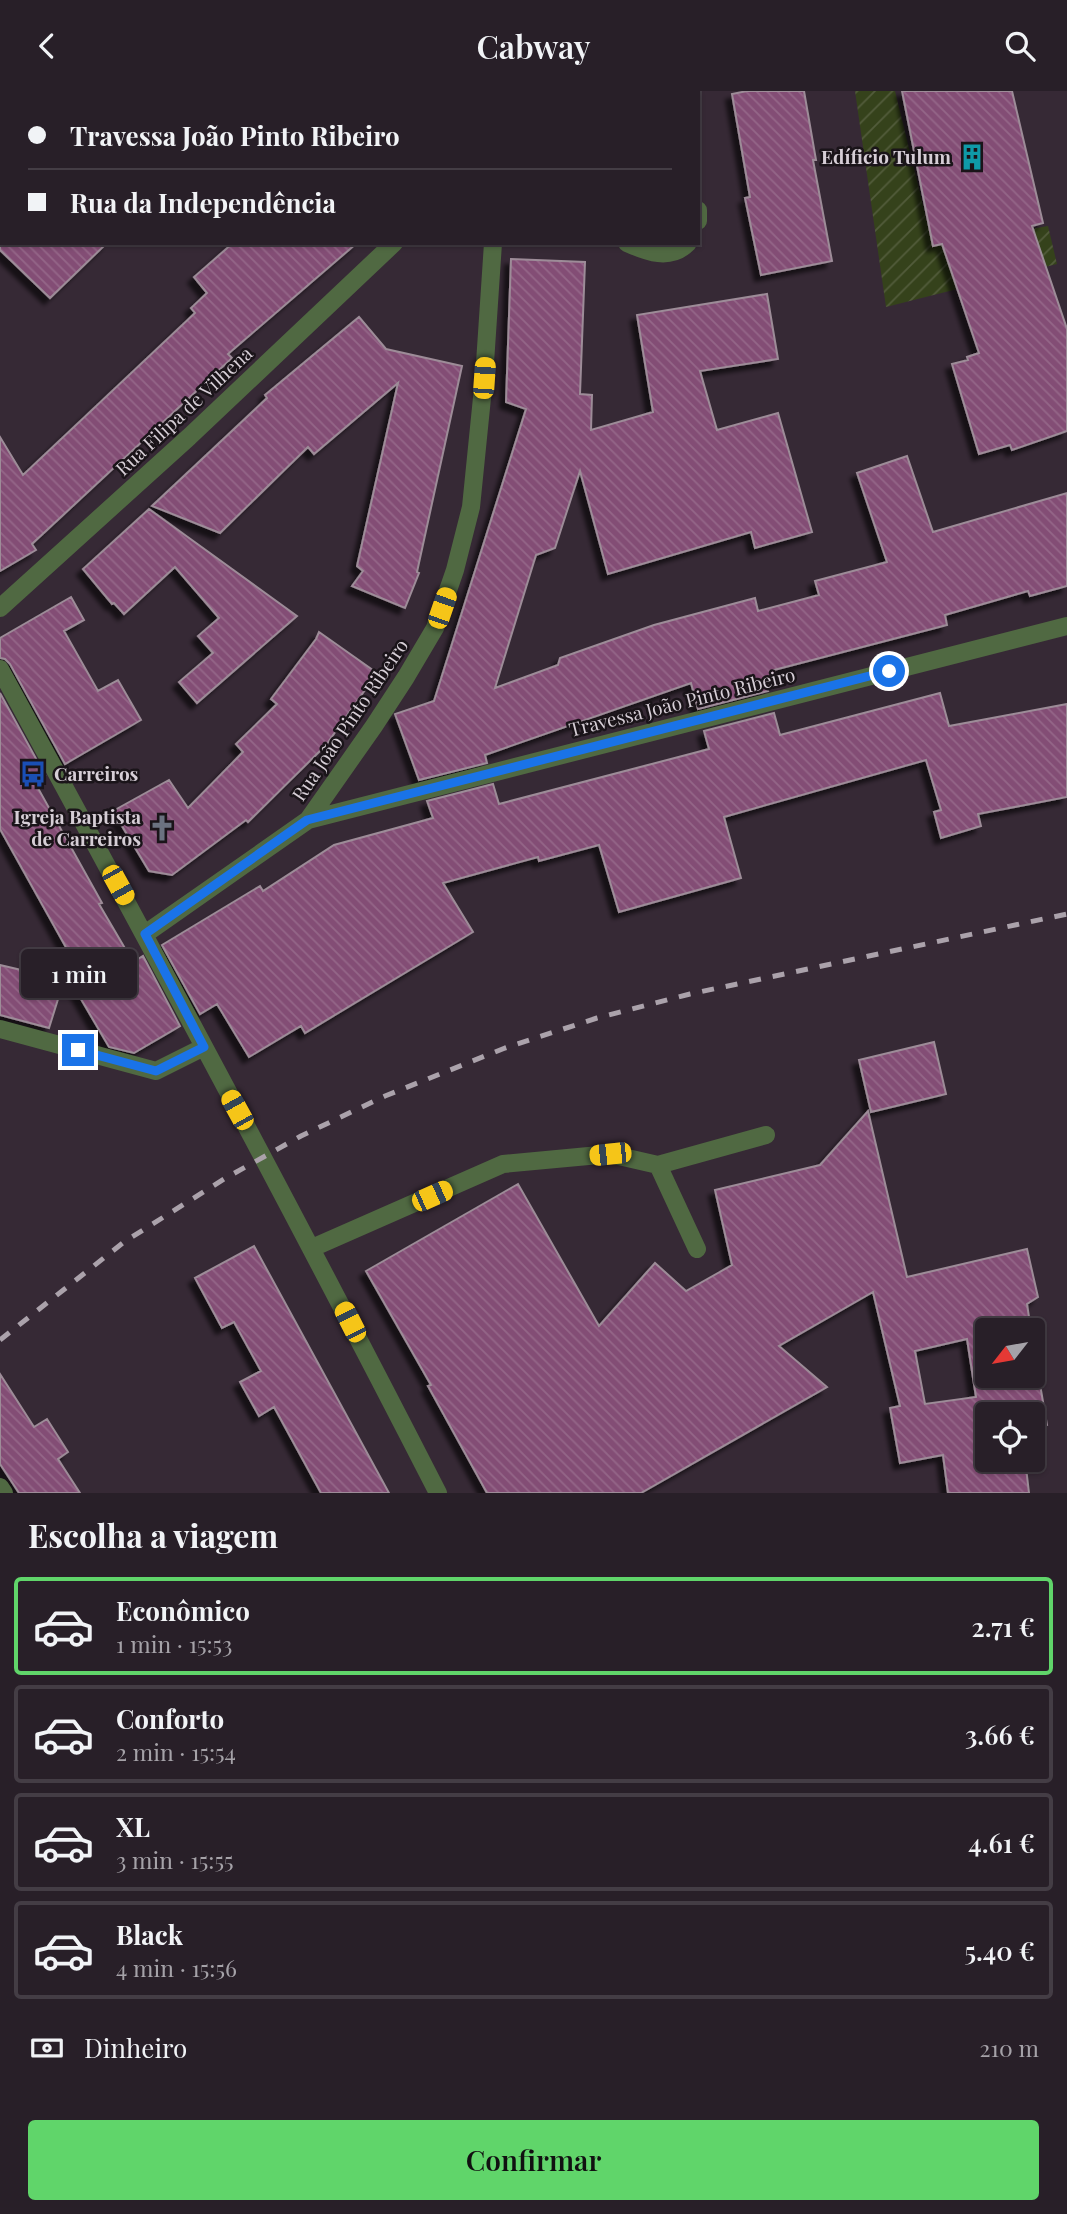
<!DOCTYPE html>
<html lang="pt">
<head>
<meta charset="utf-8">
<style>
	body { margin:0; font-family:"Playfair Display",serif; background:#342c34; color:#f1f3f6; height:100vh; display:flex; flex-direction:column; font-size:26px; white-space:nowrap }
	* { box-sizing:border-box; margin:0 }
	p { font-size:23px; color:#a5a2a8 }
	.icon { flex:none; width:38px; height:38px; fill:none; stroke:currentColor; stroke-width:2; stroke-linecap:round; stroke-linejoin:round }
	.map { position:relative; height:1402px; overflow:hidden }
	.drawer { display:flex; flex-direction:column; background:#281f28; flex:1 }
	.drawer>* { flex:none }
	.top-card { position:absolute; left:0px; top:0px; width:700px; height:154px; box-shadow:0 2px 5px #0004,0 0 0 2px #443d45; display:grid; align-content:center; height:154px; padding:0 28px; background:#281f28 }
	.needle { width:46px; rotate:239deg }
	.tools { position:absolute; left:975px; top:1227px; display:grid; gap:14px }
	.tools a { display:grid; place-items:center; width:70px; height:70px; border-radius:7px; background:#281f28; box-shadow:0 2px 5px #0004,0 0 0 2px #443d45; font-size:35px }
	.end { position:absolute; width:32px; height:32px; margin:-16px; border:9px solid #1a73e8; background:#fff; box-shadow:0 0 0 4px #fff }
	.from { border-radius:50% }
	.bubble { position:absolute; height:49px; border-radius:7px; background:#281f28; box-shadow:0 2px 5px #0004,0 0 0 2px #443d45; font-size:23px; font-weight:600; line-height:49px; text-align:center }
	.car { position:absolute; width:21px; height:42px; margin:-21px -10px; border-radius:9px; box-shadow:0 0 5px 2px #0007; background:linear-gradient(#f5c518 24%,#345 0 40%,#f5c518 0 76%,#345 0 86%,#f5c518 0) }
	.top-card b { display:flex; align-items:center; gap:24px; height:66px; font-size:26px }
	.top-card b+b { border-top:2px solid #443d45 }
	.top-card i { width:18px; height:18px; background:#f1f3f6 }
	ul { padding:0; list-style:none }
	li { display:flex; align-items:center; gap:21px; height:98px; margin:0 14px 10px; padding:0 14px; border:4px solid #443d45; border-radius:7px }
	li div { flex:1 }
	li b { display:block; font-size:26px }
	li em { font-style:normal; font-weight:600 }
	li.selected { border-color:#60d56a }
	li>.icon { width:63px; height:63px; stroke-width:1.5 }
	h2 { padding:0 28px; font-size:32px; line-height:84px }
	.pay { display:flex; align-items:center; gap:18px; height:77px; padding:0 28px; font-size:26px }
	.pay p { margin-inline-start:auto }
	.cta { display:flex; gap:14px; margin-top:auto; padding:14px 28px }
	.cta a { flex:1; height:80px; border-radius:7px; background:#60d56a; color:#111; font-size:28px; font-weight:600; line-height:80px; text-align:center }
	header { display:flex; justify-content:space-between; align-items:center; height:91px; padding:0 28px; background:#281f28; font-size:32px; font-weight:600 }
	.map>svg:first-child { display:block }
	.garden { fill:url(#garden-furrows) }
	.building { fill:url(#building-back-hatch); stroke:#9d8c98; stroke-width:2; fill-rule:evenodd; filter:url(#shadow) }
	.lines { fill:none; stroke-linecap:round; stroke-linejoin:round }
	.minor { stroke:#506942; stroke-width:18 }
	.rail { stroke:#aba2ab; stroke-width:5; stroke-dasharray:12 12; stroke-linecap:butt }
	.route { stroke:#1a73e8; stroke-width:9 }
	.labels { text-anchor:middle; stroke-width:5; stroke-linejoin:round; paint-order:stroke }
	.poi-label { font-size:19px; font-weight:bold; fill:#d6ced6; stroke:#1a1419; text-anchor:end }
	.street-label { font-size:19px; fill:#d6ced6; stroke:#1a1419 }
</style>
</head>
<body>
<header><svg class="icon" aria-label="back" viewBox="0 0 24 24"><path d="M15 5l-7 7 7 7"/></svg>Cabway<svg class="icon" aria-label="search" viewBox="0 0 24 24"><circle cx="10" cy="10" r="6"/><path d="M15 15l6 6"/></svg></header>
<div class="map">
<svg width="1067" height="1402" viewBox="0 0 1067 1402">
	<defs>
		<pattern id="garden-furrows" width="10" height="10" patternUnits="userSpaceOnUse" patternTransform="scale(1.75)"><rect width="10" height="10" fill="#35421b"/><path d="M-1 1l2-2M0 10L10 0M9 11l2-2" fill="none" stroke="#525c3b"/></pattern>
		<pattern id="building-back-hatch" width="6" height="6" patternUnits="userSpaceOnUse" patternTransform="scale(1.75)"><rect width="6" height="6" fill="#834e75"/><path d="M-1 5l2 2M0 0l6 6M5-1l2 2" fill="none" stroke="#946688"/></pattern>
		<filter id="shadow"><feDropShadow dx="-6" dy="6" stdDeviation="2" flood-color="#0009"/></filter>
	</defs>
	<rect width="100%" height="100%" fill="#362935"/>
	<path class="garden" d="M855,0h40l38,155 115,-20 9,38 -171,43z"/>
	<path class="building" d="M747,0h57l12,69h-3l19,101 -71,14 -16,-77 5,-1 -18,-103z
		M902,0h110l31,132 -11,3 35,103v102l-55,19 -2,-5 -31,9 -27,-90 16,-4 -1,-3 12,-4 -37,-109 -9,2z
		M0,152h107l-57,55 -50,-48z
		M233,152h124l-129,111 4,4 -200,186 4,6 -36,21v-134l23,38 172,-162 -4,-5 16,-15 -13,-16z
		M511,168l74,3 -5,132 12,1 -1,35 62,-18 -16,-97 130,-21 11,65 -78,12 17,59 61,-17 34,119 -57,16 -4,-16 -143,42 -28,-103 -25,77 -19,7 -41,133 63,-23 2,-7 94,-33 101,-27 3,13 61,-16 -4,-14 72,-19 -30,-89 50,-17 26,76 134,-39v93l-37,10 -2,-5 -83,24 2,10 -173,45 3,11 -11,3 2,7 -70,18 -7,-26 -206,72 2,8 -68,17 -24,-66 39,-13 92,-292 -20,-7z
		M359,226l27,32 76,17 -45,206 2,1 -14,35 -53,-22 11,-15 -6,-5 41,-183 -84,71 -6,-7 -88,86 -68,-27 115,-108 -2,-3z
		M149,418l148,107 -100,87 -18,-21 34,-29 -15,-17 21,-18 -44,-51 -51,47 -10,-11 -2,1 -29,-35z
		M71,506l13,23 -20,11 34,60 20,-11 23,40 -76,44 -55,-100 -5,-5 -5,-1v-20z
		M319,541l58,41 -51,72 -78,77 -2,-2 -74,55 -23,-4 -36,-60 56,-31 19,28 55,-56 -7,-8 41,-40 -6,-5 45,-60z
		M0,602l45,82 -11,6 68,122 -3,1 34,58 10,-6 37,70 -46,27 -25,-6 -38,-65 16,3 -87,-156z
		M940,602l9,33 118,-22v93l-89,17 3,12 -40,12 -7,-26 7,-2 -15,-50 -202,57 17,61 -122,34 -20,-67 -60,16 -1,-4 -95,26 30,49 -168,101 -4,-7 -52,31 -32,-53 -17,10 -38,-69 98,-59 3,5 71,-46 99,-27 -6,-17 66,-17 6,20 210,-55 -5,-18 70,-18 6,22z
		M0,874l64,15 -15,48 -49,-13z
		M934,951l12,52 -75,18 -12,-52z
		M868,1020l39,166 120,-28 11,48 -11,7 4,26h-44v45h45v-37l15,87 -15,2v-13h-45v45h38l4,34h-81l-5,-38 -43,8 -10,-55 10,-2 -27,-114 -94,54 48,41 -186,106h-154l-59,-107 3,-1 -65,-114 152,-87 81,142 56,-63 31,28 46,-26 -17,-75 105,-25zM967,1248l9,58 -51,7 -10,-53z
		M254,1155l135,247h-68l-47,-86 -15,9 -19,-34 21,-11 -27,-49 -12,6 -27,-50z
		M0,1283l34,53 13,-8 21,33 -10,7 22,34h-61l-19,-29z"/>
	<g class="lines">
		<path class="minor" d="M686,0v2
			M494,2v-2
			M630,2v-2
			M698,119v11
			M627,152c20,9 43,18 61,0
			M0,517l189,-171 205,-194
			M0,578c149,273 296,547 438,824
			M308,729l759,-194
			M145,843l163,-114 66,-94 32,-49 29,-49 20,-58 16,-63 13,-129 9,-135
			M0,938l156,42 48,-24
			M658,1074l39,84
			M312,1157l191,-84 107,-10 48,11 108,-30
			M0,1396l4,6"/>
		<path class="rail" d="M0,1249l124,-98 100,-63 77,-43 84,-40 120,-48 92,-30 93,-24 377,-80"/>
	</g>
	<g class="lines">
		<path class="route" d="M78,959l78,21 48,-24 -59,-113 162,-114 582,-149"/>
	</g>
	<defs>
		<g id="building-bare" transform="scale(2.1)"><path d="M-4-6H4V6H1V3H-1V6H-4ZM-2.5-4.3h1.7v1.8h-1.7ZM.8-4.3h1.7v1.8H.8ZM-2.5-1h1.7V.8h-1.7ZM.8-1h1.7V.8H.8Z" fill="#0f9aa8" stroke="#1a1419" stroke-width="2.5" paint-order="stroke"/></g>
		<g id="bus-bare" transform="scale(2.1)"><path d="M-5-6H5V4H4V6H2V4H-2V6H-4V4H-5ZM-3.5-4V0h7V-4ZM-3.5 1.2v1.5H-2V1.2ZM2 1.2v1.5H3.5V1.2Z" fill="#1a4fb4" stroke="#1a1419" stroke-width="2.5" paint-order="stroke"/></g>
		<g id="church-bare" transform="scale(2.1)"><path d="M-1.2-6h2.4v3.5h3.3v2.4h-3.3V6h-2.4V-.1h-3.3v-2.4h3.3Z" fill="#6b7280" stroke="#1a1419" stroke-width="2.5" paint-order="stroke"/></g>
	</defs>
	<g fill-rule="evenodd">
		<use href="#building-bare" x="972" y="66"/>
		<use href="#bus-bare" x="33" y="683"/>
		<use href="#church-bare" x="162" y="737"/>
	</g>
	<g class="labels">
		<g class="poi-label">
			<text x="951" y="73">Edíficio Tulum</text>
			<text x="54" y="690" text-anchor="start">Carreiros</text>
			<text x="141" y="733">Igreja Baptista<tspan x="141" dy="22">de Carreiros</tspan></text>
		</g>
		<g class="street-label">
			<text transform="translate(184 320) rotate(-43)" y="7">Rua Filipa de Vilhena</text>
			<text transform="translate(682 611) rotate(-14)" y="7">Travessa João Pinto Ribeiro</text>
			<text transform="translate(350 629) rotate(-56)" y="7">Rua João Pinto Ribeiro</text>
		</g>
	</g>
</svg>
<div class="tools">
<a><svg class="needle" viewBox="-14 -14 28 28"><path d="M0-13l5 13h-10z" fill="#e53935"/><path d="M0 13l5-13h-10z" fill="#a5a2a8"/></svg></a>
<a><svg class="icon" aria-label="locate" viewBox="0 0 24 24"><circle cx="12" cy="12" r="6"/><path d="M12 2v4M12 18v4M2 12h4M18 12h4"/></svg></a>
</div>
<i class="end from" style="left:889px;top:580px"></i>
<i class="end" style="left:78px;top:959px"></i>
<div class="bubble" style="left:21px;top:858px;width:116px">1 min</div>
<i class="car" style="left:484px;top:287px;rotate:4deg"></i>
<i class="car" style="left:442px;top:517px;rotate:19deg"></i>
<i class="car" style="left:118px;top:794px;rotate:151deg"></i>
<i class="car" style="left:237px;top:1019px;rotate:331deg"></i>
<i class="car" style="left:610px;top:1063px;rotate:264deg"></i>
<i class="car" style="left:432px;top:1105px;rotate:66deg"></i>
<i class="car" style="left:350px;top:1231px;rotate:333deg"></i>
<div class="top-card">
<b><i class="from"></i>Travessa João Pinto Ribeiro</b>
<b><i></i>Rua da Independência</b>
</div>
</div>
<section class="drawer">
<h2>Escolha a viagem</h2>
<ul>
<li class="selected"><svg class="icon" aria-label="car" viewBox="0 0 24 24"><path d="M5 17H2v-5l4-1 3-4h7l3 4 3 1v5h-3M9 17h6M6 11h13"/><circle cx="7" cy="17" r="2"/><circle cx="17" cy="17" r="2"/></svg><div><b>Econômico</b><p>1 min · 15:53</p></div><em>2.71 €</em></li>
<li><svg class="icon" aria-label="car" viewBox="0 0 24 24"><path d="M5 17H2v-5l4-1 3-4h7l3 4 3 1v5h-3M9 17h6M6 11h13"/><circle cx="7" cy="17" r="2"/><circle cx="17" cy="17" r="2"/></svg><div><b>Conforto</b><p>2 min · 15:54</p></div><em>3.66 €</em></li>
<li><svg class="icon" aria-label="car" viewBox="0 0 24 24"><path d="M5 17H2v-5l4-1 3-4h7l3 4 3 1v5h-3M9 17h6M6 11h13"/><circle cx="7" cy="17" r="2"/><circle cx="17" cy="17" r="2"/></svg><div><b>XL</b><p>3 min · 15:55</p></div><em>4.61 €</em></li>
<li><svg class="icon" aria-label="car" viewBox="0 0 24 24"><path d="M5 17H2v-5l4-1 3-4h7l3 4 3 1v5h-3M9 17h6M6 11h13"/><circle cx="7" cy="17" r="2"/><circle cx="17" cy="17" r="2"/></svg><div><b>Black</b><p>4 min · 15:56</p></div><em>5.40 €</em></li>
</ul>
<div class="pay"><svg class="icon" aria-label="cash" viewBox="0 0 24 24"><path d="M3 7h18v10H3z"/><circle cx="12" cy="12" r="2"/></svg>Dinheiro<p>210 m</p></div>
<div class="cta"><a>Confirmar</a></div>
</section>
</body>
</html>
